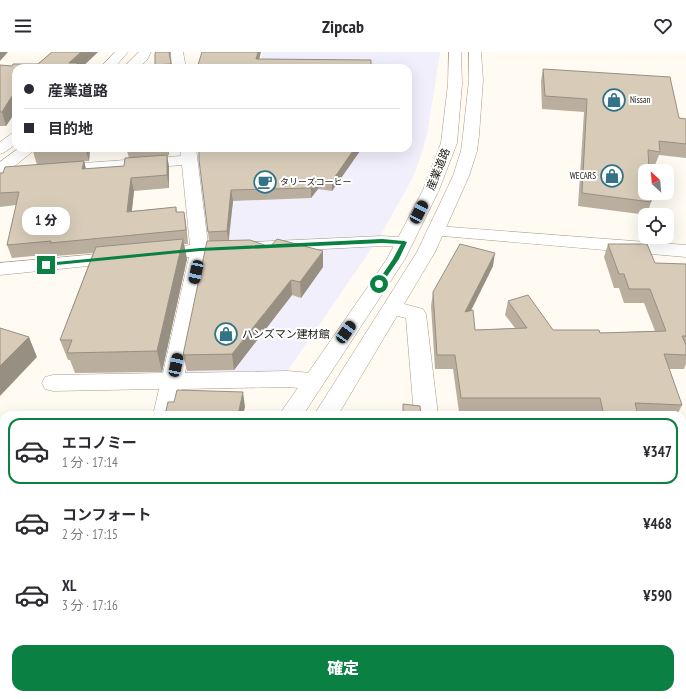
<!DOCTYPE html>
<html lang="ja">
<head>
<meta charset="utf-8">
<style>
	body { margin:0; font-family:"PT Sans Narrow","Noto Sans JP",sans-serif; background:#f7f7f7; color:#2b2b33; height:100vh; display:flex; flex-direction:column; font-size:15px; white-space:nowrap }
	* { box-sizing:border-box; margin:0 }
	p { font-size:13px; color:#7c7c81 }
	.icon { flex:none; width:22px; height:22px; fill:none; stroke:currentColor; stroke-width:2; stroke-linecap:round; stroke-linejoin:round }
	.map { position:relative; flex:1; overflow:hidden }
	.side { position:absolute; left:0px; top:359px; width:686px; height:288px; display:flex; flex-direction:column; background:#fff; border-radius:12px 12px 0 0; box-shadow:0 4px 16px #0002 }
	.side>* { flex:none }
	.top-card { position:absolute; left:12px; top:12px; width:400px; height:88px; border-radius:12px; box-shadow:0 4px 16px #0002; display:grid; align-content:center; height:88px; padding:0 12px; background:#fff }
	.needle { width:26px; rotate:334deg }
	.fabs { position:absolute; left:638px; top:112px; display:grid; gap:8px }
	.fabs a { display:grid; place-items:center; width:36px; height:36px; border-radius:8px; background:#fff; box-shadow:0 4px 16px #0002; font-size:20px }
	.end { position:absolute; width:18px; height:18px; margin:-9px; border:5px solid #0b8043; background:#fff; box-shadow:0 0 0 2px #fff }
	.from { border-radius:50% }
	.bubble { position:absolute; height:28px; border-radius:12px; background:#fff; box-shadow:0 4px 16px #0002; font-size:13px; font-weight:800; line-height:28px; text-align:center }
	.car { position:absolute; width:12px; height:24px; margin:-12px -6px; border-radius:5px; box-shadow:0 0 3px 1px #0007; background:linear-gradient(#222 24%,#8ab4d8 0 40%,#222 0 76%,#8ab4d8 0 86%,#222 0) }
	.top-card b { display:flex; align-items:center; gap:14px; height:38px; font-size:15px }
	.top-card b+b { border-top:1px solid #e1e1e2 }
	.top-card i { width:10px; height:10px; background:#2b2b33 }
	ul { padding:7px 0 0; list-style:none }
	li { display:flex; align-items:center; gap:12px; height:66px; margin:0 8px 6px; padding:0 4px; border:2px solid transparent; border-radius:12px }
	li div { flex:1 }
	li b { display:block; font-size:15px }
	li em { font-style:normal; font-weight:800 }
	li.active { border-color:#0b8043 }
	li>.icon { width:36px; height:36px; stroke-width:1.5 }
	.button { display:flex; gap:8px; margin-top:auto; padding:8px 12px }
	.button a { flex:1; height:46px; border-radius:12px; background:#0b8043; color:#fff; font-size:16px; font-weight:800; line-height:46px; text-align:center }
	header { display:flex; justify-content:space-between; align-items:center; height:52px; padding:0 12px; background:#fff; font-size:18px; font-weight:800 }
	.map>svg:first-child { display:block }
	.commercial { fill:#f1effc }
	.water { fill:#8fb2cf }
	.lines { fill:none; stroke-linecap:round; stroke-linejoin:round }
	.stream { fill:#8fb2cf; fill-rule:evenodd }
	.street-casing { stroke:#a79c89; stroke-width:1 }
	.secondary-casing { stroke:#a79c89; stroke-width:1 }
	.highway-casing { stroke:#a79c89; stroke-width:1 }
	.path { stroke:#b7b3ab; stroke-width:3; stroke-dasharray:4 4; stroke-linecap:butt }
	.street { fill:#fff; fill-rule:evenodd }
	.secondary { fill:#fff; fill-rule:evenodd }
	.highway { fill:#fff; fill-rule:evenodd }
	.wall { fill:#baaf9f }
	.shaded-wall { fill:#978f82 }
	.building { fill:#d8ccb9; stroke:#978f82 }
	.route { fill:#0b8043 }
	.labels { text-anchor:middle; stroke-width:4; stroke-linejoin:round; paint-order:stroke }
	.far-poi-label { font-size:9px; fill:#1d1912; stroke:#fff; text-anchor:start }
	.street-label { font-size:11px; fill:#1d1912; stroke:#fff }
	.poi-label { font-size:11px; fill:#1d1912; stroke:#fff; text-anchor:start }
</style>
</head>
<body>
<header><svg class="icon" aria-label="menu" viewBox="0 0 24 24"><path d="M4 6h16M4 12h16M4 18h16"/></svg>Zipcab<svg class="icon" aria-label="heart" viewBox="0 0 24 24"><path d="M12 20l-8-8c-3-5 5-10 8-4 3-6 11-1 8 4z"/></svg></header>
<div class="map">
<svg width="686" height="647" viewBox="0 0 686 647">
	<rect width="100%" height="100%" fill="#fffaf2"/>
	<path class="commercial" d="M263,0h177l-13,83 -8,26 -7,18 -33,59 -174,8 -11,-98h214v-80h-149z
		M374,193l-90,131h-103l25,-123z"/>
	<path class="water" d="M0,506h4v60l-4,-1z
		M682,584l4,1v62h-101l-27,-4h124z"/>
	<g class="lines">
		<path class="stream" d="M0,465l4,3v10l-4,-3z"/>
		<g class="street-casing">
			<path id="street" d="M171,0h12l3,16h-14z
				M180,96h16l12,96 174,-8 28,2 3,4 -3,4 -6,1 -22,-1 -174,9 -23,118 102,-2 25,2 8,2 3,6 -3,6 -8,2 -25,-2 -105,2 -5,26h-24l6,-26 -106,2 -8,-2 -3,-6 3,-6 8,-2 110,-2 26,-116 -33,3 -7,-2 -2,-4 2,-4 41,-5 -8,-80 -182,14v-10l181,-13z
				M437,174l249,19v12l-255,-22 -3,-4 3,-4z
				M120,200l7,2 2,4 -2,4 -127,13v-12z
				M393,249l30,8 3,5 12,101h-24l-8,-97 -20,-5 -3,-5 3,-5z
				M0,473l4,1v24l-4,-1z
				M682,546l4,1v28l-4,-1z"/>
		</g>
		<g class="secondary-casing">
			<path id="secondary" d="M449,0h12l1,32 -5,59 -18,47 -34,69 -102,156h-24l108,-156 36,-69 18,-47 7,-59z
				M469,0h12l2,28 -4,55 -2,16 -8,25 -34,76 -97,163h-24l103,-163 36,-76 8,-25 2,-16 6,-55z
				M0,612l4,1v30l-4,-1z
				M23,643h38l2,4h-38z
				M94,643h33l-2,4h-33z
				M141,643h32l-2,4h-32z"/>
		</g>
		<g class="highway-casing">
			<path id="highway" d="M115,0h13l-14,16h-14z
				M139,0h12l-4,8 -9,8h-15z
				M16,80v12l-11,8 -5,2v-12l11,-8z
				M19,96h18l-31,25 -6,2v-13z"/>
		</g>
		<path class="path" d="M192,643l10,4
			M461,643l24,4
			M221,647l3,-4"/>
		<use href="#street" class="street"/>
		<use href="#secondary" class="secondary"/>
		<use href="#highway" class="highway"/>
	</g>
	<path class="wall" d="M52,0h46l-17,16h-65v43l-10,15h-6v-61l12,1 26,-2z
		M156,0h14l1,16h-16v-3z
		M543,17l136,49 7,1v39l-27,-3 -4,10 -6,-1 2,38 -4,13 -69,-9 6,-94 -42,-3 -1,-28z
		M32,96h58l-1,13h-5l2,8 38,-3 5,-8 -3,-10h43v7l-2,1 2,11v21l-35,3 -2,20 44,-4 1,5h7l2,13 2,19h-4l3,15 -25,113 -87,1 -5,-13h-2l-8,-20 33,-87 -38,3 -1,-2 -42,4 -5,-13 9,-40 -16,2v-34l37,-8z
		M199,96h163l-30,43 -14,-2 -7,9 -78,3 -4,39 94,27 -22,31 -9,-3 -58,75 -47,1 -4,-16 26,-114z
		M608,192l47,19 31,1v100l-2,5h-15l13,36 -5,10h-81l-1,-3h-136l-6,-43h-18l-4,-63 2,-14 60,-26 -22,45 4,19 40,-2 -10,-13 3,-14 45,29 47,3 55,-2 -11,-28h-20l-5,-15h-5l-10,-31z"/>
	<path class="shaded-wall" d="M0,0h8l-8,9z
		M81,0h17l-17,16h-11l-1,-5z
		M258,0h3l-4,16 -1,-9z
		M12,44l4,11v4l-10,15 -4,-14z
		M85,96h5l-1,13z
		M168,96h1v7z
		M355,96h7l-30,43v-10z
		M167,103l2,12v21l-2,-13z
		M84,109l3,13 -5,-5z
		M131,126l3,13 -4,34 -3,-13z
		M318,126v11l-7,9v-10z
		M231,138l2,11 -5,41 -1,-11z
		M184,160l2,13 2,19 -2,-14z
		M183,187l4,20 -25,113 -5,-21z
		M323,199v16l-22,31 -1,-16z
		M495,201l-2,13 -30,60 2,-14z
		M291,228l1,15 -58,75 -2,-16z
		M29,285l8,20 -37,39v-30z
		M243,340l2,15 -2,8h-5z
		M4,424v16l-4,3v-15z"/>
	<path class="building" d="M52,0h29l-12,11h9l-7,5h-55v28h-4l-10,16h-2v-47l12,1 1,-2h25z
		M156,0h13l2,12 -16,1v-12z
		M202,0h56l-2,7 115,1v8h-174z
		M543,17l127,8 9,41 7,1v25l-27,-3 1,11 -12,-2 1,21h-4v22h6v9l-69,-9 5,-94 -42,-3z
		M199,96h156l-23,33 -14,-3 -7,10 -80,2 -4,41 -19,1 -9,-72z
		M167,103v20l-36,3 -4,34 49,-5v5h8l2,18 -136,13 1,-2 -44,4 12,-53 -19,1v-20h3l2,-6 79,-6 -2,8 42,-3 1,-8z
		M183,187l-26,112 -90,2 5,-13h-12l36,-93z
		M277,187l46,12 -23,31 -9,-2 -59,74 -49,1 24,-114 43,-1 20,7z
		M460,192l35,9 -30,59 8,-2 2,20 52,-2 -19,-27 20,-6 25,35h46l1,3 66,-2 -16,-42h-21l-5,-15h-5l-11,-30h39l8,19 31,1v72h-4l4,9v10l-22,-1 18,51 -47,-2 3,12h-34l-4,-17h-139l-6,-43h-18l-4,-63z
		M0,276l29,9 -29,29z
		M177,338l66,2 -5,23h-73l3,-13h6z
		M403,352l17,2 1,9h-18z
		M4,383v41l-4,4v-42z
		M314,643h65l14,4h-81z"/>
	<path class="route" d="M382,187l22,2 3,1 -8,17 -18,26h-2l-3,-1 17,-25 8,-15 -19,-1 -182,8 -154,15 -3,-1 3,-2 154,-15z"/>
	<defs>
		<g id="shop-ring" transform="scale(1.15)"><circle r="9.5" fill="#fff" stroke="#337387" stroke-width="1.5"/><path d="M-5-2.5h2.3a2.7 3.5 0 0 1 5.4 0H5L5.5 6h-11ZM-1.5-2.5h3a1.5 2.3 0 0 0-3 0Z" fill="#337387"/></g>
		<g id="cafe-ring" transform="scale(1.15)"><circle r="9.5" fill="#fff" stroke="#337387" stroke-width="1.5"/><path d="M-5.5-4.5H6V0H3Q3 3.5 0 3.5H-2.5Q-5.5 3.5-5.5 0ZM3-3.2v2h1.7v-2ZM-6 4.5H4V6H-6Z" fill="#337387"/></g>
	</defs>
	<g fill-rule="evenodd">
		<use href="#shop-ring" x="614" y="48"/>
		<use href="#shop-ring" x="612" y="124"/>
		<use href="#cafe-ring" x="265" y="130"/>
		<use href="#shop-ring" x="226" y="282"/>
	</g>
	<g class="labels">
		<g class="far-poi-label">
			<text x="630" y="51">Nissan</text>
			<text x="596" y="127" text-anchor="end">WECARS</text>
			<text x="280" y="133">タリーズコーヒー</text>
		</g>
		<g class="street-label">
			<text transform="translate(438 117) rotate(-68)" y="4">産業道路</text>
		</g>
		<g class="poi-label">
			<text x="242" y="286">ハンズマン建材館</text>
		</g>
	</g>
</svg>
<div class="fabs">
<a><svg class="needle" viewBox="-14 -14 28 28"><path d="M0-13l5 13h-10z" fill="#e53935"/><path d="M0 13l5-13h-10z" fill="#7c7c81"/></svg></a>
<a><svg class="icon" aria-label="locate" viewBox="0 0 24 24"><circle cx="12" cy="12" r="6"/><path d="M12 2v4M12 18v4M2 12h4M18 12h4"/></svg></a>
</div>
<i class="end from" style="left:379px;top:232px"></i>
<i class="end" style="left:46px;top:213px"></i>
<div class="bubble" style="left:22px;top:155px;width:48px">1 分</div>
<i class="car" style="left:419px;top:160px;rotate:27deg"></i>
<i class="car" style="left:196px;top:220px;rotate:192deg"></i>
<i class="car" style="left:346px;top:280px;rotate:35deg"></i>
<i class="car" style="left:176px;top:313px;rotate:12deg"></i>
<div class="top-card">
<b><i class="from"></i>産業道路</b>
<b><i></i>目的地</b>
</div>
<section class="side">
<ul>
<li class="active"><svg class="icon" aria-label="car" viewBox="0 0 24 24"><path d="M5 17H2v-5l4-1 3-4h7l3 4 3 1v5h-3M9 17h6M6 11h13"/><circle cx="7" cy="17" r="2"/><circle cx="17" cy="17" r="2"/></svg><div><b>エコノミー</b><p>1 分 · 17:14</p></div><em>¥347</em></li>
<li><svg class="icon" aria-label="car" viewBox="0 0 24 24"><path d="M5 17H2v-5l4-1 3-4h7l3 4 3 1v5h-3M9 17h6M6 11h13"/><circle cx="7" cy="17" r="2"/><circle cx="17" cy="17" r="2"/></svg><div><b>コンフォート</b><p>2 分 · 17:15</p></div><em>¥468</em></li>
<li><svg class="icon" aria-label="car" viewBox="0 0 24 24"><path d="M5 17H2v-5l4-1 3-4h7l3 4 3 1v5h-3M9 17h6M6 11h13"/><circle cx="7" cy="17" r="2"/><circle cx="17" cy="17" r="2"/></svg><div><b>XL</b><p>3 分 · 17:16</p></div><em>¥590</em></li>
</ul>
<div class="button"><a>確定</a></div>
</section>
</div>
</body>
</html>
